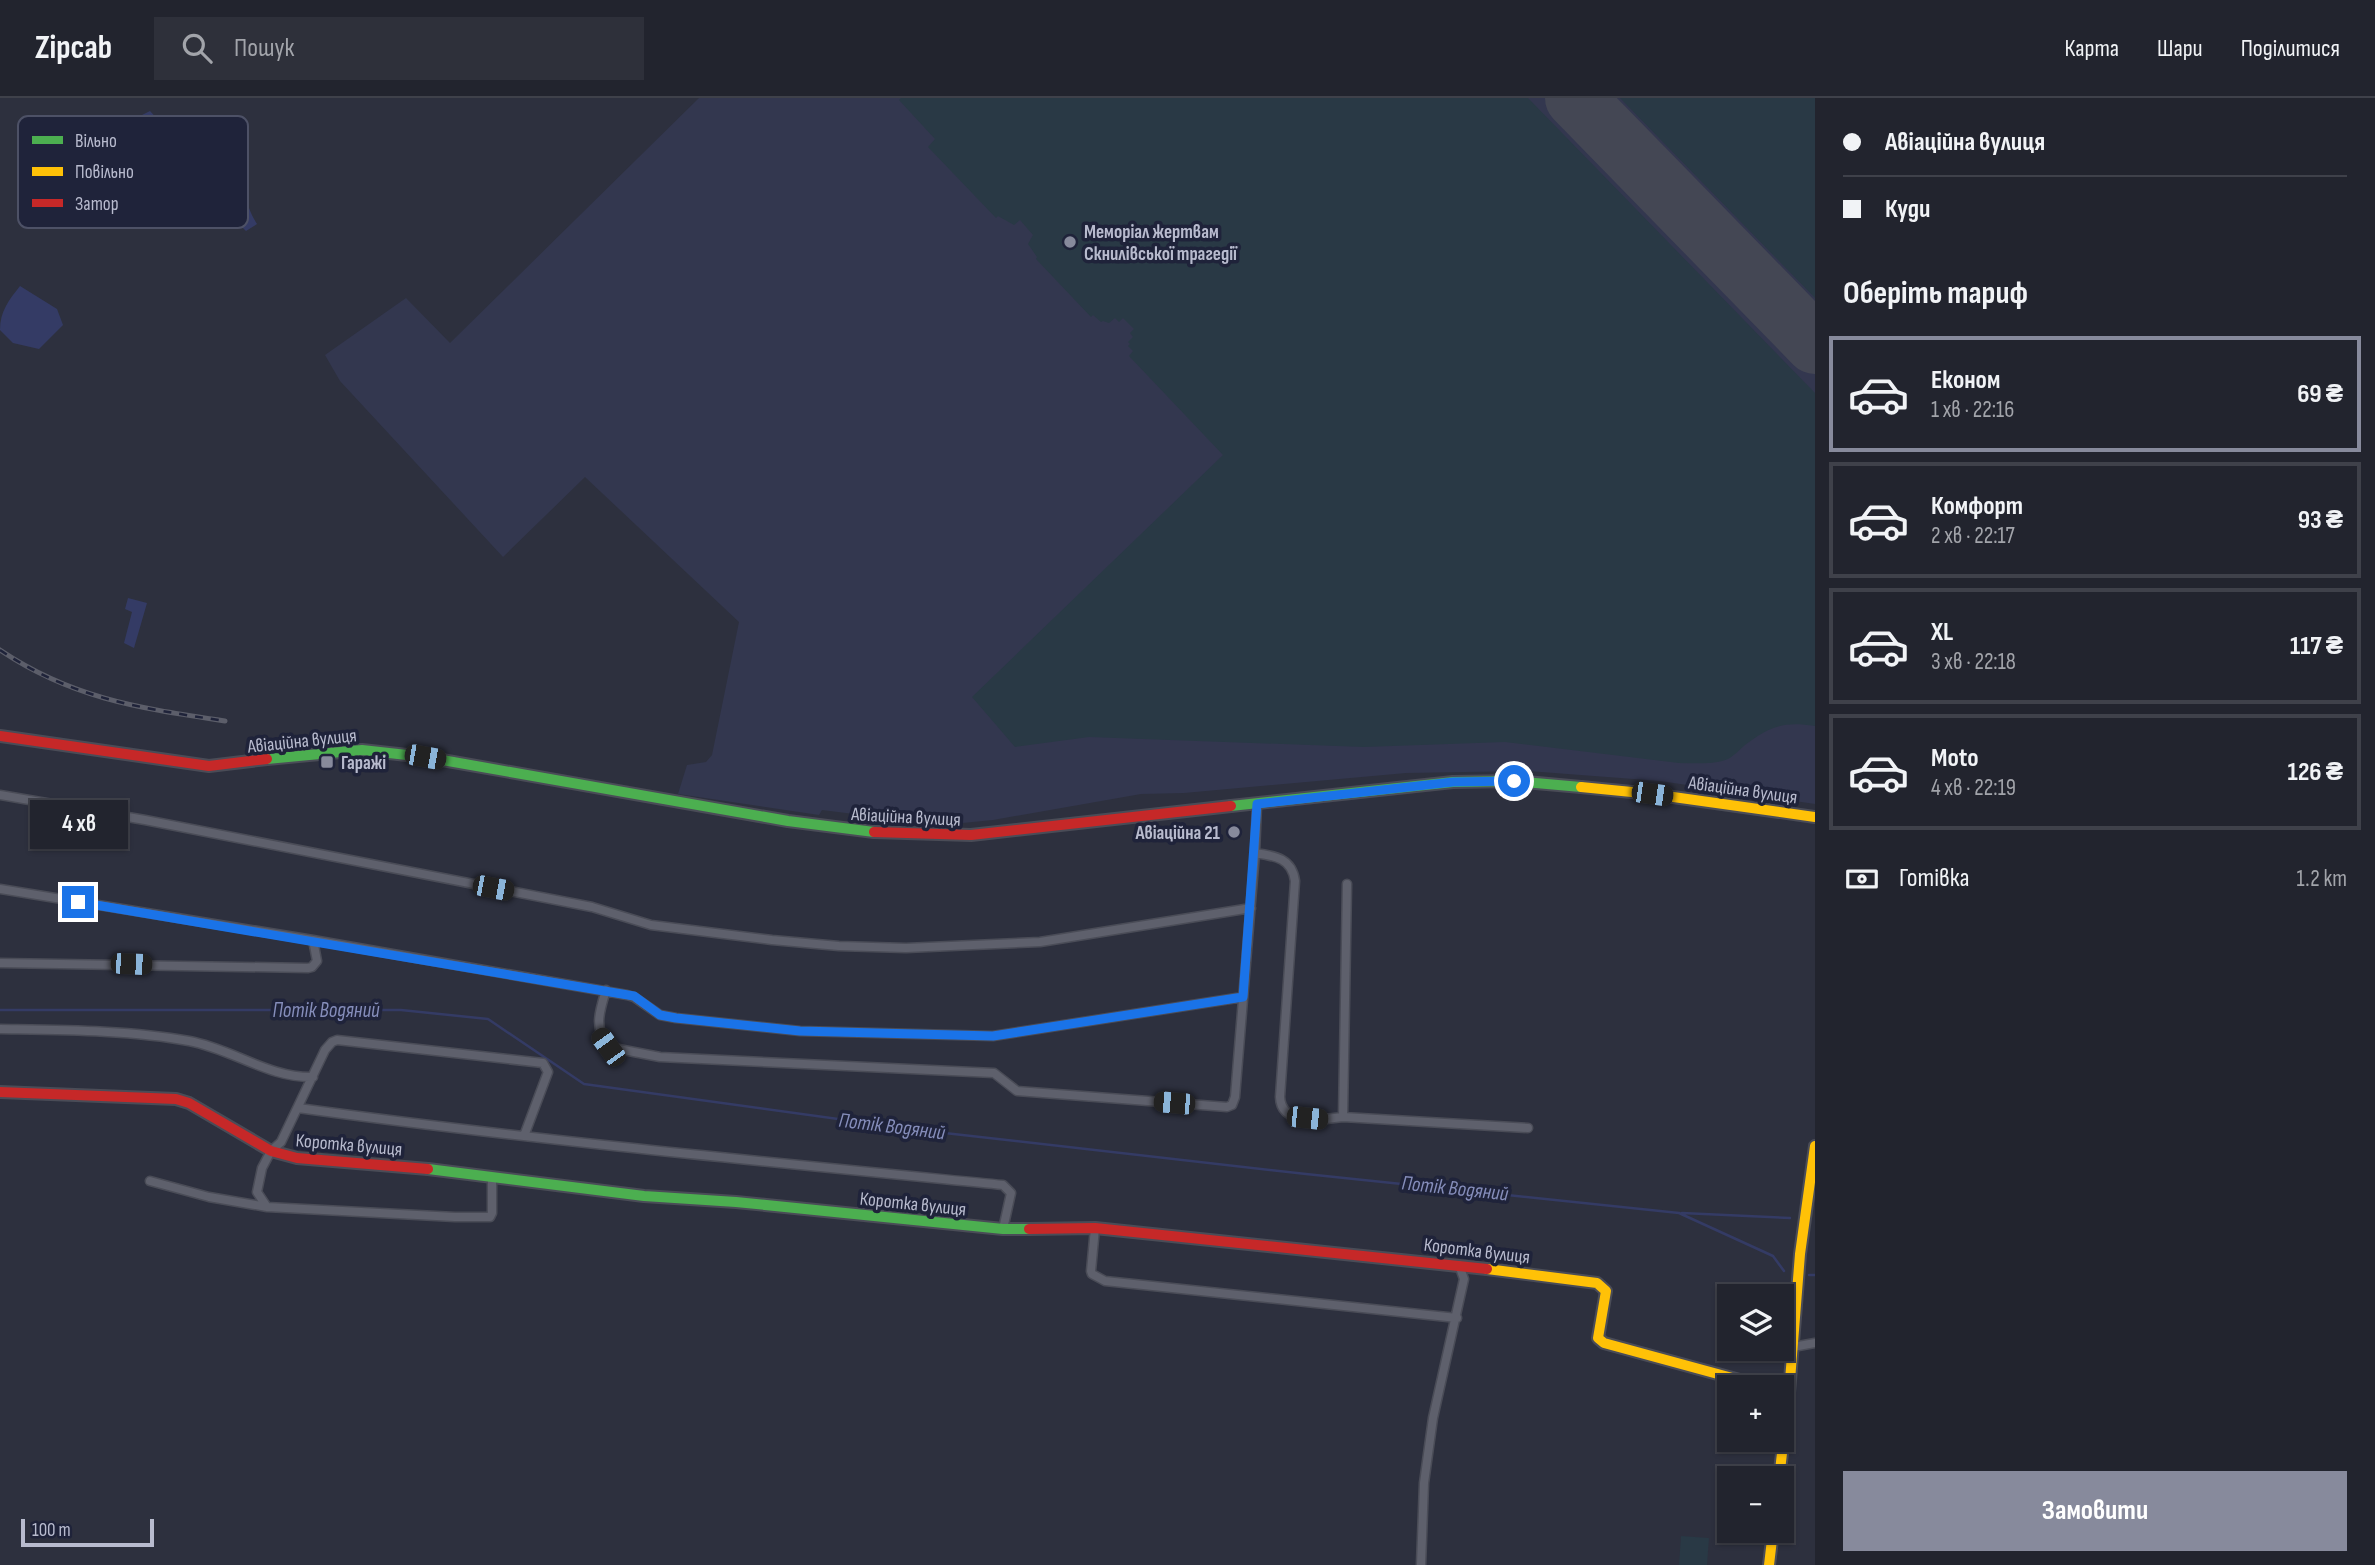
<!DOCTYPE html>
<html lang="uk">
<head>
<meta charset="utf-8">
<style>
	body { margin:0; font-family:"Sofia Sans Condensed",sans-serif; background:#2e303a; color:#f1f3f6; height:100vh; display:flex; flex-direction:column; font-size:26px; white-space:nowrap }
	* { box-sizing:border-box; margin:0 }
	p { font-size:23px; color:#a2a4aa }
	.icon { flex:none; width:38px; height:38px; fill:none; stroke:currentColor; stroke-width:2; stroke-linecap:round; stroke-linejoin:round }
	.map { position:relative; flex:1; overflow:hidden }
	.details { display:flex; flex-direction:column; background:#22242e; width:560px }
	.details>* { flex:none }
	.guide { display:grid; align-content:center; height:154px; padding:0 28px; background:#22242e }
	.fabs { position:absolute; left:1717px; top:1186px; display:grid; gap:14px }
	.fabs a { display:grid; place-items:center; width:77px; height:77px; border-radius:0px; background:#22242e; box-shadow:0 2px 5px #0004,0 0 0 2px #3f414a; font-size:35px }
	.scale { position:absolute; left:21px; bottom:18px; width:133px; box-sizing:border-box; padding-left:7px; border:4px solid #b8bbce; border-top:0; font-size:19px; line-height:24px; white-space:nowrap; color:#b8bbce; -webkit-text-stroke:5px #1f233a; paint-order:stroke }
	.end { position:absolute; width:32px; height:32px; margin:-16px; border:9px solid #1a73e8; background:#fff; box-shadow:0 0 0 4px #fff }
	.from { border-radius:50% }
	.bubble { position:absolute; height:49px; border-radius:0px; background:#22242e; box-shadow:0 2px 5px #0004,0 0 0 2px #3f414a; font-size:23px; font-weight:700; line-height:49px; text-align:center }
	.car { position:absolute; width:21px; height:42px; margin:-21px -10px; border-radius:9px; box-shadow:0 0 5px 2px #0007; background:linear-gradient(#222 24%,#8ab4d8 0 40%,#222 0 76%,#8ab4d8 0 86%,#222 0) }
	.guide b { display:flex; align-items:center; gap:24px; height:66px; font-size:26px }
	.guide b+b { border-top:2px solid #3f414a }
	.guide i { width:18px; height:18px; background:#f1f3f6 }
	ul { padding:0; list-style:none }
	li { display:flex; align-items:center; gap:21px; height:116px; margin:0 14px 10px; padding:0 14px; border:4px solid #3f414a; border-radius:0px }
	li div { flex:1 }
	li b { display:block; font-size:26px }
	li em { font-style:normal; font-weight:700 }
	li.selected { border-color:#878a9c }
	li>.icon { width:63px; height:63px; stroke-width:1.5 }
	h2 { padding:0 28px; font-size:32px; line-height:84px }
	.pay { display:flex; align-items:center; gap:18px; height:77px; padding:0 28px; font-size:26px }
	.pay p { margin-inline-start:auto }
	.cta { display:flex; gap:14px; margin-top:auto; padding:14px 28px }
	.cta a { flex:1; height:80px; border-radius:0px; background:#878a9c; color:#fff; font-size:28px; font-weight:700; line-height:80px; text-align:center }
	header { display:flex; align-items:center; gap:42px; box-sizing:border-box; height:98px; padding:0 35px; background:#22242e; border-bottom:2px solid #3f414a }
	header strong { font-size:33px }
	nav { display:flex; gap:38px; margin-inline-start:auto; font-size:24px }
	.search { width:490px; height:63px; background:#2e303a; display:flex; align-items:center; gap:18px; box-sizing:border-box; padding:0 24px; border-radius:0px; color:#a2a4aa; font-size:26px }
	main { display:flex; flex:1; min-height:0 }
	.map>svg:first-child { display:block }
	.airport { fill:#33374f }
	.green { fill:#293945 }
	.water { fill:#343b65 }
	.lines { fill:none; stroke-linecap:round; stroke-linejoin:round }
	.stream { stroke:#343b65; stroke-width:2.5 }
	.runway { stroke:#444754; stroke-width:60 }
	.street-casing { stroke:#4a4c57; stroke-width:11 }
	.fast-casing { stroke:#4a4c57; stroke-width:14 }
	.slow-casing { stroke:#4a4c57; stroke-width:14 }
	.jam-casing { stroke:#4a4c57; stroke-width:14 }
	.street { stroke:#5e606c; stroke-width:8 }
	.fast { stroke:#4caf50; stroke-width:10 }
	.slow { stroke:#ffc107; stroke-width:10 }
	.jam { stroke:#c62828; stroke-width:10 }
	.rail-casing { stroke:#5c5e6a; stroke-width:5 }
	.rail { stroke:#1f233a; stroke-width:2.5; stroke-dasharray:8; stroke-linecap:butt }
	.route { stroke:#1a73e8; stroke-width:9 }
	.poi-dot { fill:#878a9c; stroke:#1f233a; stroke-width:2.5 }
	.labels { text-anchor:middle; stroke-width:7; stroke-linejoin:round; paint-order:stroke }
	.poi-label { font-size:19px; font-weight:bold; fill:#b8bbce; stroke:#1f233a; text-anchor:start }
	.street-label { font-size:19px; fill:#b8bbce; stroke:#1f233a }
	.water-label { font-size:21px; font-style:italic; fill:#858dba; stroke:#1f233a }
	.key { fill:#1f233a; stroke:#4d5166; stroke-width:2 }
	.key-label { font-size:19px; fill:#b8bbce }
</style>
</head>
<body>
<header>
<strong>Zipcab</strong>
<div class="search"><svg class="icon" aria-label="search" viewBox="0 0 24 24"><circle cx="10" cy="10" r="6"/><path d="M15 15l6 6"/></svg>Пошук</div>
<nav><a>Карта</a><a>Шари</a><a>Поділитися</a></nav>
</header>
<main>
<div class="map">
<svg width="1815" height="1467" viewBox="0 0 1815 1467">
	<rect width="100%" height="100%" fill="#2d303e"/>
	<path class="airport" d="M699,0h1116v706l-155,-23 -132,-10 -122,2 -222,20 -43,1 -148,26 -51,5 -120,-15 -3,5 -141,-21 9,-29 19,-3 6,-7 27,-133 -154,-145 -82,80 -163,-176 -15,-26 81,-57 44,45z"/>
	<path class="green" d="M901,0h627l287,295v333c-31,-5 -45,0 -70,19 -5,4 -11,11 -17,14 -15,6 -33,4 -49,4l-174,-21 -141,5 -275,-10 -74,10 -43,-50 251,-242 -94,-99 4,-5 -5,-5 2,-2 -2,-2 5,-5 -3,-4 4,-4 -11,-11 -4,4 -4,-4 -6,5 -6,-2 -2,1 -8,-7 -2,2 -55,-58 1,-2 -9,-13 5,-9 -13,-15 -6,5 -16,-9 -2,2 -68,-71 7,-8 -36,-39z
		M1620,0h195v200z
		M1681,1438l28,2 -2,27h-28z"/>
	<path class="water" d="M150,13c13,14 32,34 35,54 1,5 -2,13 -4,18h-10c-14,-18 -37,-43 -33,-66z
		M224,73c21,1 20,21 25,37 2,6 5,11 8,16l-11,7 -5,-5h-40l-3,-4 16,-44z
		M20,188l37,23 6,16 -24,24 -26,-6 -13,-13c0,-19 9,-30 20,-44z
		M128,500l19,5 -13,45 -10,-5 8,-31 -7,-3z"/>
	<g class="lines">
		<path class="stream" d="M0,912h401l87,9 96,65 334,46 388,44 373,39 94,43 11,15
			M1682,1115l108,5
			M1809,1177h6"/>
		<path class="runway" d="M1575,0l240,246"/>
		<g class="street-casing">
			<path id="street" d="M0,697l145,25 447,87 59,18 121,15 67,6 67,2 134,-6 211,-34
				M1255,755c20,3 37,5 40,28l-15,216c1,29 42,23 63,20l185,11
				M0,791l313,51 314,55 7,2 26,18 16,3 124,13 193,5 250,-39
				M0,865l308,5 4,-1 5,-6 -4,-21
				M606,892c-7,23 -12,37 2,57l52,10 334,16 23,18 210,16 5,-2 3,-8 20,-244 2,-49
				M0,931c60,1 130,1 189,12 44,8 79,37 124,36
				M298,1010c234,32 469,54 705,77l8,8 -8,36
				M1343,1019l4,-233
				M150,1083l59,16 58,10 188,10h35l2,-4v-34
				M267,1109l-10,-15 5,-24 9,-17 10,-9 44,-92 7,-8 5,-2 206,23 5,9 -24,64
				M1095,1130l-4,43 1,3 13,7 352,37
				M1793,1249l22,-4
				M1421,1467l3,-82 9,-65 31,-139 -5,-14"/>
		</g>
		<g class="fast-casing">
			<path id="fast" d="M267,661l95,-9 63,7 363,64 86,11
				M1231,708l222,-24 61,-1 67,6
				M428,1071l216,27 92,6 267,27h26"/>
		</g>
		<g class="slow-casing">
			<path id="slow" d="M1581,689l71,7 163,23
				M1487,1171l110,14 9,8 -8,47 6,5 165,45
				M1779,1381l10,-86 11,-139 15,-108
				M1769,1467l4,-34"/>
		</g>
		<g class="jam-casing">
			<path id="jam" d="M0,638l209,30 58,-7
				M874,734l97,3 260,-29
				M0,994l176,7 13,4 82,48 26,7 131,11
				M1029,1131l66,-1 392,41"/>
		</g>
		<use href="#street" class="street"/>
		<use href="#fast" class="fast"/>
		<use href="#slow" class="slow"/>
		<use href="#jam" class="jam"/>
		<g class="rail-casing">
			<path id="rail" d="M0,552c73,49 140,58 225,71"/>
		</g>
		<use href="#rail" class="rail"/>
	</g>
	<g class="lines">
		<path class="route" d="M78,804l550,93 6,1 26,19 16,3 124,13 193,5 250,-39 14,-193 196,-22 61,-1"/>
	</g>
	<g class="poi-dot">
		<circle cx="1070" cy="144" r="7"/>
		<rect x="320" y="657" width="14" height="14" rx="3.5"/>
		<circle cx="1234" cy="734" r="7"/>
	</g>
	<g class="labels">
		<g class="poi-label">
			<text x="1084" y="140">Меморіал жертвам<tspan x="1084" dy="22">Скнилівської трагедії</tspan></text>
			<text x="341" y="671">Гаражі</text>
			<text x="1220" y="741" text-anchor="end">Авіаційна 21</text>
		</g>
		<g class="street-label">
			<text transform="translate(302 642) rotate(-6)" y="7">Авіаційна вулиця</text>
			<text transform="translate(1743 691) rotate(8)" y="7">Авіаційна вулиця</text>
			<text transform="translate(906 718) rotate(3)" y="7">Авіаційна вулиця</text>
			<text transform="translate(349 1046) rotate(5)" y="7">Коротка вулиця</text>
			<text transform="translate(913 1105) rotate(6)" y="7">Коротка вулиця</text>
			<text transform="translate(1477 1152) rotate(7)" y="7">Коротка вулиця</text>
		</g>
		<g class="water-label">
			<text x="326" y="919">Потік Водяний</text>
			<text transform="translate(892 1028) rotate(7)" y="7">Потік Водяний</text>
			<text transform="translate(1455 1090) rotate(6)" y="7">Потік Водяний</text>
		</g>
	</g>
	<rect x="18" y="18" width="230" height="112" rx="10" class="key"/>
	<rect x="32" y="38" width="31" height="8" fill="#4caf50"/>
	<rect x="32" y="69" width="31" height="9" fill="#ffc107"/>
	<rect x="32" y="101" width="31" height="8" fill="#c62828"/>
	<g class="key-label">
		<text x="75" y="49">Вільно</text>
		<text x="75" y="80">Повільно</text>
		<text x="75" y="112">Затор</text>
	</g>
</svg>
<div class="fabs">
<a><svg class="icon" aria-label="layers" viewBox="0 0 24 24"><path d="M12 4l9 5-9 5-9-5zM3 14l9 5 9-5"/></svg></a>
<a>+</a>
<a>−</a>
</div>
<div class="scale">100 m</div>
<i class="end from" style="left:1514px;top:683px"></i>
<i class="end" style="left:78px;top:804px"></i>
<div class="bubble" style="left:30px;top:702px;width:98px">4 хв</div>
<i class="car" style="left:425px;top:659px;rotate:100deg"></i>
<i class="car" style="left:1652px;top:696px;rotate:98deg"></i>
<i class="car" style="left:493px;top:790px;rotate:101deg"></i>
<i class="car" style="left:131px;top:866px;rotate:92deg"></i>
<i class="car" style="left:608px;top:949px;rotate:324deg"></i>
<i class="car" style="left:1174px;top:1005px;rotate:275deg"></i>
<i class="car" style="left:1307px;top:1020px;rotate:96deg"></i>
</div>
<section class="details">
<div class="guide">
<b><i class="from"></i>Авіаційна вулиця</b>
<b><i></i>Куди</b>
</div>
<h2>Оберіть тариф</h2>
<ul>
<li class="selected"><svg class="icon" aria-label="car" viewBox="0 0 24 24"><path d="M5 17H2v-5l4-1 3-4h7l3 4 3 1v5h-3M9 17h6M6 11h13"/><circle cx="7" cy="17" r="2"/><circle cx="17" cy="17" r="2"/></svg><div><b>Економ</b><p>1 хв · 22:16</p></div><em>69 ₴</em></li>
<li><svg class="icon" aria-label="car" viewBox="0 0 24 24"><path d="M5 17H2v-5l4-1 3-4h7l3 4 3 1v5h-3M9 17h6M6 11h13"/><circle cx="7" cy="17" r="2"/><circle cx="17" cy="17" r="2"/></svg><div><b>Комфорт</b><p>2 хв · 22:17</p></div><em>93 ₴</em></li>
<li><svg class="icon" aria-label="car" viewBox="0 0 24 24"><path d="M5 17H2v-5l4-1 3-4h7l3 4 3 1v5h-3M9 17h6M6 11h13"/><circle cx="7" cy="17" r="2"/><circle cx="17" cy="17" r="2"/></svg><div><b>XL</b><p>3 хв · 22:18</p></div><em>117 ₴</em></li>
<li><svg class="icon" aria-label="car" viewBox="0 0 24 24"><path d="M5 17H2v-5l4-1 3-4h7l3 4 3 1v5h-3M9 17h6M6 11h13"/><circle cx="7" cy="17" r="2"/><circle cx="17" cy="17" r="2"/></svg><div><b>Moto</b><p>4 хв · 22:19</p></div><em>126 ₴</em></li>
</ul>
<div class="pay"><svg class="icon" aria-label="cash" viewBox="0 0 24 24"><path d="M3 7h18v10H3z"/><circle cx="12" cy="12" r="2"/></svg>Готівка<p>1.2 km</p></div>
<div class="cta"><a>Замовити</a></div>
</section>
</main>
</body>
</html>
